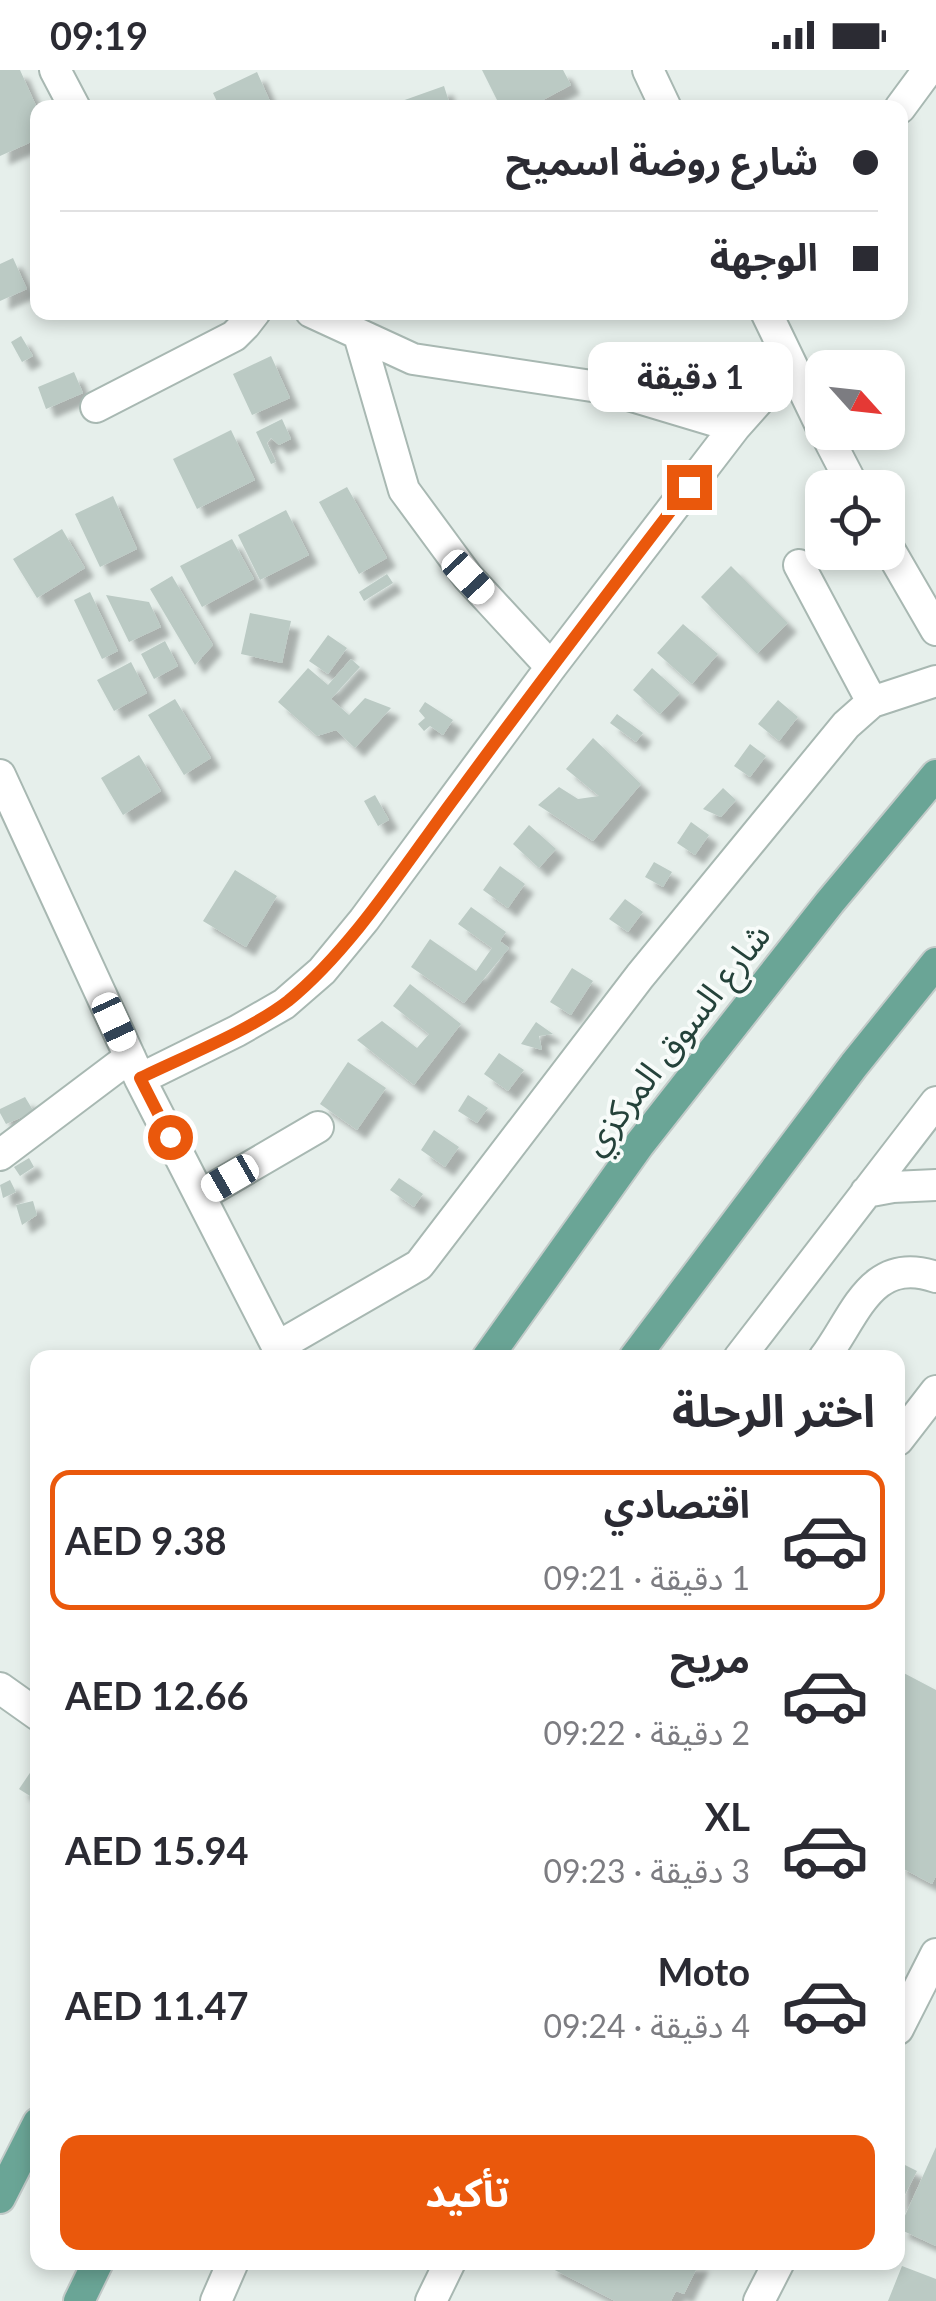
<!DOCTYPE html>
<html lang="ar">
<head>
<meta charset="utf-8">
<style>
	body { margin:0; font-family:Lato,"Noto Sans Arabic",sans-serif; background:#f2f2f3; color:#2b2b33; direction:rtl; height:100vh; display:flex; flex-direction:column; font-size:38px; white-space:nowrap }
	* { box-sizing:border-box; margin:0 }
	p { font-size:32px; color:#7c7c81 }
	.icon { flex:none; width:55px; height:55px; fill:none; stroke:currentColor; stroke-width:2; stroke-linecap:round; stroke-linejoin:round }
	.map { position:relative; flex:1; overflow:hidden; direction:ltr }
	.drawer { position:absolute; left:30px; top:1280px; width:875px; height:920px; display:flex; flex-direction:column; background:#fff; border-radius:20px; box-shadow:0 5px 15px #0003; direction:rtl }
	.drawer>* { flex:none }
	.hud { position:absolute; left:30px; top:30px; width:878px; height:220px; border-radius:20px; box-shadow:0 5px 15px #0003; direction:rtl; display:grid; align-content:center; height:220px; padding:0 30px; background:#fff }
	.needle { width:65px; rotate:117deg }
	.buttons { position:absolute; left:805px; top:280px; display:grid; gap:20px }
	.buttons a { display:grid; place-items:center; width:100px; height:100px; border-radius:20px; background:#fff; box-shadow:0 5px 15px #0003; font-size:50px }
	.end { position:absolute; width:45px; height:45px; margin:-22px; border:12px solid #ea580c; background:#fff; box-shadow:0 0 0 5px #fff }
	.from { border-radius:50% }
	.bubble { position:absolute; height:70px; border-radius:20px; background:#fff; box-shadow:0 5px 15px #0003; font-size:32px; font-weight:700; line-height:70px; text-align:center; direction:rtl }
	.car { position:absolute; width:30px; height:60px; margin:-30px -15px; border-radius:12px; box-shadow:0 0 8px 2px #0007; background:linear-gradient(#fff 24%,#345 0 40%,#fff 0 76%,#345 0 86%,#fff 0) }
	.hud b { display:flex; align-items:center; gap:35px; height:95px; font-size:38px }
	.hud b+b { border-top:2px solid #e1e1e2 }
	.hud i { width:25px; height:25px; background:#2b2b33 }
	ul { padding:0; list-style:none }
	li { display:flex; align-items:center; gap:30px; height:140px; margin:0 20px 15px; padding:0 10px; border:5px solid transparent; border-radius:20px }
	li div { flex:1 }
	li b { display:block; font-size:38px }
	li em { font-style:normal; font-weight:700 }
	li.active { border-color:#ea580c }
	li>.icon { width:90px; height:90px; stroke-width:1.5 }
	h2 { padding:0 30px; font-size:45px; line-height:120px }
	.primary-button { display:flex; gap:20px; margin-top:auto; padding:20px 30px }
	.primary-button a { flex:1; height:115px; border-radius:20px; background:#ea580c; color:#fff; font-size:40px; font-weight:700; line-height:115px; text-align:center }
	.status { display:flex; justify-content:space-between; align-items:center; height:70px; padding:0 50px; background:#fff; direction:ltr }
	.status svg { height:28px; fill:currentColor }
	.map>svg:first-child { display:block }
	.building { fill:#bbcac4; filter:url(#shadow) }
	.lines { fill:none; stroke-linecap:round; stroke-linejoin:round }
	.minor-casing { stroke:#a8b8b2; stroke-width:34 }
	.major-casing { stroke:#c2cac8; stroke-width:34 }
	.minor { stroke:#fff; stroke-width:30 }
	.major { stroke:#6aa596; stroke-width:30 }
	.route { stroke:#ea580c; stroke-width:12 }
	.labels { text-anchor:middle; stroke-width:8; stroke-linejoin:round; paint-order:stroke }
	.street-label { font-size:35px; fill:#24423a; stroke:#f7fbf9 }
</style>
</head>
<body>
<div class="status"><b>09:19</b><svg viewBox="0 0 49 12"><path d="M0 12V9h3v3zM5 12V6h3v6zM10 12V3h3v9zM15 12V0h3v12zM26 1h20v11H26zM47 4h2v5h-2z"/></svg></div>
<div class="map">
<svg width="936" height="2231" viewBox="0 0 936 2231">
	<defs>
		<filter id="shadow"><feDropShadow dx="9" dy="9" stdDeviation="2.5" flood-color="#0004"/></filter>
	</defs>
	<rect width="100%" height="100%" fill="#e6efeb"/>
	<path class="building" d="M0,0h20l18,40v29l-38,17z
		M482,0h81l8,15 -43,23h-27z
		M257,2l16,36h-53l-7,-15z
		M444,16l7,22h-65l-1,-1z
		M13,188l14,31 -27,12v-37z
		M21,266l12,20 -11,6 -11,-20z
		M271,286l19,42 -38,17 -19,-41z
		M74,302l9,21 -37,16 -8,-22z
		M282,349l9,20 -12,6 -8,-7 -4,5 9,19 -5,2 -15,-32z
		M231,360l24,50 -58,29 -24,-50z
		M347,417l40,71 -28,16 -40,-72z
		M113,426l24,53 -37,18 -25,-53z
		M286,440l23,45 -49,25 -22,-45z
		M62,459l23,39 -48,30 -24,-39z
		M232,469l22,40 -52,28 -22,-41z
		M731,496l57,57 -31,31 -56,-57z
		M387,504l6,9 -29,18 -5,-9z
		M172,506l41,69 -18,20 -45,-76z
		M90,522l28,59 -16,8 -28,-59z
		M106,525l43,7 12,25 -32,15z
		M250,543l41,8 -9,42 -41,-9z
		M683,554l35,30 -26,30 -35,-31z
		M328,565l19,13 -19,26 -19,-13z
		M165,571l13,25 -24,13 -13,-25z
		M351,589l9,8 -29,32 18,16 16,-17 26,10 -36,40 -19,-18 -19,6 -39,-34 30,-34 20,17z
		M131,592l16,31 -33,18 -17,-31z
		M652,598l28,25 -20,21 -27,-24z
		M175,629l36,59 -27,17 -36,-60z
		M778,630l20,17 -19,24 -21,-17z
		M425,632l28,18 -10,15 -13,-9 -6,5 -6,-7 7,-6 -6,-7z
		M617,644l26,19 -7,9 -26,-19z
		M593,668l48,46 -48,57 -55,-36 21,-18 19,12 21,-3 -33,-27z
		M750,674l16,12 -16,21 -16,-11z
		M139,685l22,36 -38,24 -22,-37z
		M723,718l13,12 -15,17 -18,-8z
		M375,725l14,25 -11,6 -14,-25z
		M691,752l18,13 -14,20 -18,-12z
		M529,755l27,24 -17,19 -26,-24z
		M654,792l18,10 -9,15 -18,-10z
		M500,796l25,18 -17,24 -25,-18z
		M235,800l42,26 -31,51 -43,-26z
		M625,829l18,13 -15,20 -19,-13z
		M471,837l35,25 -6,9 9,7 -45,55 -53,-36 19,-28 46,32 16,-23 -34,-24z
		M572,898l21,13 -22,34 -21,-13z
		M410,914l51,40 -47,61 -57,-45 25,-19 35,27 12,-14 -36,-28z
		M536,952l17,12 -14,2 3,14 -21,-6z
		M499,983l25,17 -16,21 -24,-17z
		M348,992l38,26 -29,42 -37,-26z
		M468,1025l20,13 -11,15 -19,-12z
		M25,1027l9,15 -28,12 -6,-11v-4z
		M434,1060l25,17 -14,20 -24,-17z
		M29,1088l5,9 -14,9 -6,-9z
		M399,1108l24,16 -9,13 -24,-17z
		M10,1110l6,12 -13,6 -3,-13z
		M33,1131l4,14 -15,10 -6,-20z
		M898,1600l38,20v186l-4,8 -34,-18z
		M38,1691v40l-19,-12z
		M936,2077v99l-37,-17z
		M903,2094l14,7 -19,37v-34z
		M551,2192h149l-16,32 -8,-3 -5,10h-56l-66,-34z
		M902,2196l34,13v22h-48z"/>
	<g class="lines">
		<g class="minor-casing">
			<path id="minor" d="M55,0l20,38
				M648,0l18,38
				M900,38l28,-38
				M311,242l102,47 192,29 130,39 56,-63
				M766,242l56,116
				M359,265l45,155 64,87 83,90
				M96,337l138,-71 11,-11 10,-13
				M825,362l29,56
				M888,477l48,83
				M799,495l73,137
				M0,705l140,304 143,279
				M140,1009l97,-48 47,-27 38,-33 42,-51 187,-253 184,-240
				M0,1085l130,-98
				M866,1122l27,-5 43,-2
				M200,1126l118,-69
				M277,1277l142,-82 221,-289 206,-251 26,-23 64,-21
				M739,1288l197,-256
				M824,1288c31,-40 46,-104 112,-81
				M898,1370l38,-49
				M0,1618l38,27
				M898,1959l38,-75
				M216,2231l17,-39
				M431,2231l19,-39
				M759,2231l20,-39"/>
		</g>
		<g class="major-casing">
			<path id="major" d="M487,1288l152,-213 191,-243 106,-127
				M634,1288l220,-293 82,-102
				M0,2128l38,-75
				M79,2231l19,-39"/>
		</g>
		<use href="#minor" class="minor"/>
		<use href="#major" class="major"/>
	</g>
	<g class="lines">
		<path class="route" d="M170,1067l-30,-59c45,-22 109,-47 148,-77 64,-52 118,-138 168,-205 76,-104 155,-207 233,-309"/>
	</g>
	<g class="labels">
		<g class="street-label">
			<text transform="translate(676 969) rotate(-52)" y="12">شارع السوق المركزي</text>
		</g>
	</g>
</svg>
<div class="buttons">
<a><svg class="needle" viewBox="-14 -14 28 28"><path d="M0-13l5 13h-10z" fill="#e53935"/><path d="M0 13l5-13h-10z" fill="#7c7c81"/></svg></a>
<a><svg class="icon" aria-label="locate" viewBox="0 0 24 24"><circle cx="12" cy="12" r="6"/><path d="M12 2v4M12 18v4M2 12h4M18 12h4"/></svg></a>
</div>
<i class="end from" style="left:170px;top:1067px"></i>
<i class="end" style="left:689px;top:417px"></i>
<div class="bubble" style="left:588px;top:272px;width:205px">1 دقيقة</div>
<i class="car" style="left:468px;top:507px;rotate:137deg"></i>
<i class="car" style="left:114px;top:952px;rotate:155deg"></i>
<i class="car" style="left:230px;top:1108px;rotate:240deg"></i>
<div class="hud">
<b><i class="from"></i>شارع روضة اسميح</b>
<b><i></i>الوجهة</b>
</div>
<section class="drawer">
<h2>اختر الرحلة</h2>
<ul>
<li class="active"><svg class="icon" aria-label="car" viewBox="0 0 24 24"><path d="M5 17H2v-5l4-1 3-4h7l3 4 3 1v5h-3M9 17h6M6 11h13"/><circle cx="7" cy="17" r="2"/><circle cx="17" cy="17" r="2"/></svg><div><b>اقتصادي</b><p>1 دقيقة · 09:21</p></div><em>AED 9.38</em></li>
<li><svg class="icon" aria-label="car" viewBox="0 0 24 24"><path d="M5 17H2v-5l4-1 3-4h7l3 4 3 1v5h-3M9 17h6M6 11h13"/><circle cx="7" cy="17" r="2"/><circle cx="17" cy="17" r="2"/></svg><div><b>مريح</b><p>2 دقيقة · 09:22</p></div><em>AED 12.66</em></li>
<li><svg class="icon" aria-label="car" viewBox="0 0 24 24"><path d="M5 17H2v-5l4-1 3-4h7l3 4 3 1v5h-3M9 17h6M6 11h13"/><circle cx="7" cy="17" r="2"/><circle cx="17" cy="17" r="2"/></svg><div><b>XL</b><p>3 دقيقة · 09:23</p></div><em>AED 15.94</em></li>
<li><svg class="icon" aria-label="car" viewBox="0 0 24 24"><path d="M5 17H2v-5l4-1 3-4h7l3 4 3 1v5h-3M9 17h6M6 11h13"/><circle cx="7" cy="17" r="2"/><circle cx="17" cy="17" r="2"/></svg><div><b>Moto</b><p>4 دقيقة · 09:24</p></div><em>AED 11.47</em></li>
</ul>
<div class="primary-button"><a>تأكيد</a></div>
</section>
</div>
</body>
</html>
